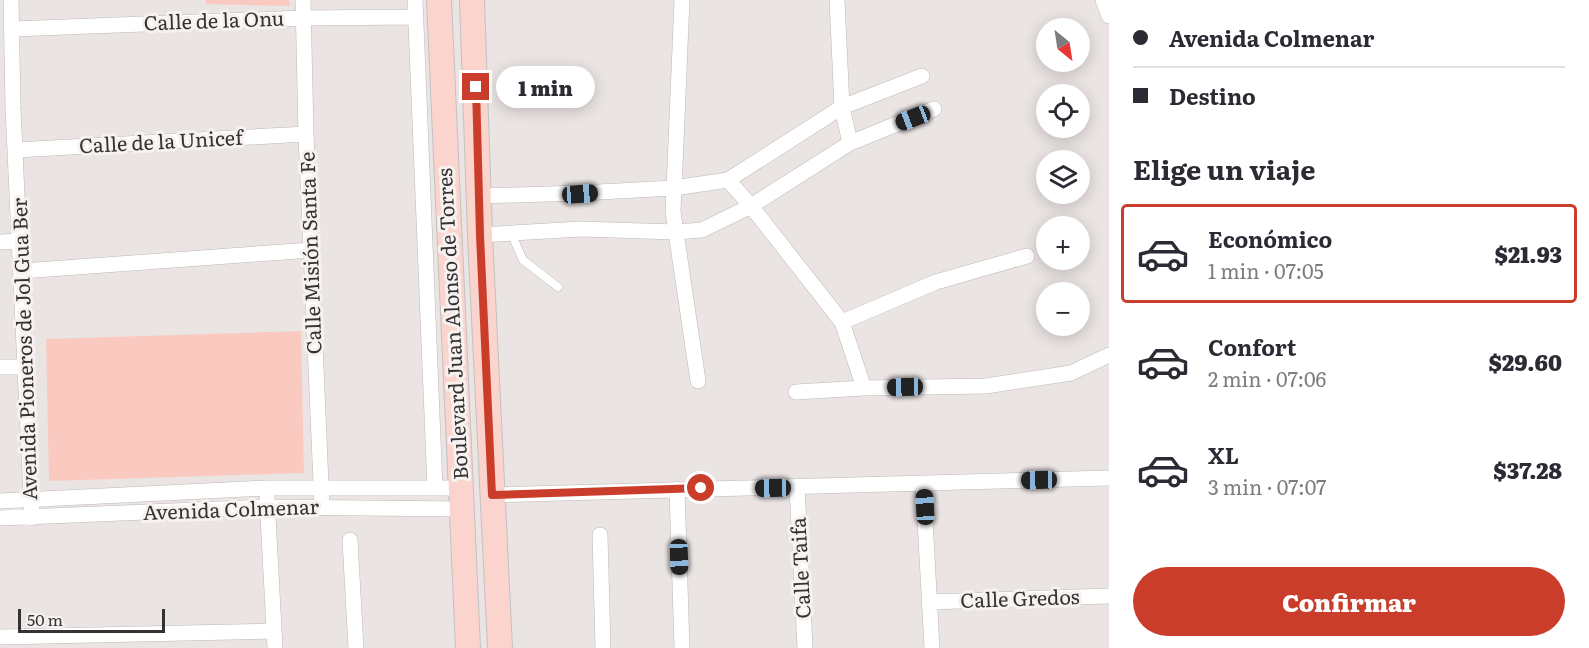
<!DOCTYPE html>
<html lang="es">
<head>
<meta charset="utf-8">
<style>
	body { margin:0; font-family:Literata,serif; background:#f7f7f7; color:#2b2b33; height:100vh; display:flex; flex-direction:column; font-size:22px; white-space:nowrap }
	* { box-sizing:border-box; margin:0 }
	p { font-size:20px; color:#7c7c81 }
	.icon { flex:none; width:33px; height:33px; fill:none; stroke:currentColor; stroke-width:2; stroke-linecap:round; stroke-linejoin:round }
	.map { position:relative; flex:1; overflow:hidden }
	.drawer { display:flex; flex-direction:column; background:#fff; width:480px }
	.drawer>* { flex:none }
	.guide { display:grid; align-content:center; height:132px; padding:0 24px; background:#fff }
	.needle { width:39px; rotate:150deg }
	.tools { position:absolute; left:1036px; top:18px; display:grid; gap:12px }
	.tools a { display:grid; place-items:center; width:54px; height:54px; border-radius:50%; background:#fff; box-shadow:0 3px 15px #0003; font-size:30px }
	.scale { position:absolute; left:18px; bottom:15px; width:147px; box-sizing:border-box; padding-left:6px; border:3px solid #343232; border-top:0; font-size:16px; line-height:21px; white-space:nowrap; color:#343232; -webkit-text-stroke:4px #f7f1f0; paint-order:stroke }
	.end { position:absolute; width:27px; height:27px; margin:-14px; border:8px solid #ca3d2b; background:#fff; box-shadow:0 0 0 3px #fff }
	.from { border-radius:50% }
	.bubble { position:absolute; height:42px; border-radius:21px; background:#fff; box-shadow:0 3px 15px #0003; font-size:20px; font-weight:800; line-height:42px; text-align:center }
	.car { position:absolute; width:18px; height:36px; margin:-18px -9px; border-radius:8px; box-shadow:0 0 4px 2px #0007; background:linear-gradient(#222 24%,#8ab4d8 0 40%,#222 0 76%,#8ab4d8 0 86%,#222 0) }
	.guide b { display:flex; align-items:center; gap:21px; height:57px; font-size:22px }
	.guide b+b { border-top:2px solid #e1e1e2 }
	.guide i { width:15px; height:15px; background:#2b2b33 }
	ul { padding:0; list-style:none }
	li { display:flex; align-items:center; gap:18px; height:99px; margin:0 12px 9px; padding:0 12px; border:3px solid transparent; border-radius:6px }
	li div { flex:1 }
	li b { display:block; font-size:22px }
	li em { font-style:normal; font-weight:800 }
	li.on { border-color:#ca3d2b }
	li>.icon { width:54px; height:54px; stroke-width:1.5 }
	h2 { padding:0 24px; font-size:27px; line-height:72px }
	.button { display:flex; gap:12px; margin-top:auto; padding:12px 24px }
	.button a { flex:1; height:69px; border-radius:36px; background:#ca3d2b; color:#fff; font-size:24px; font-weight:800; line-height:69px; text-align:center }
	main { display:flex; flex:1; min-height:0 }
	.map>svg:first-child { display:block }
	.green { fill:#facac1 }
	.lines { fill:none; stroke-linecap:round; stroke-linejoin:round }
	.service-casing { stroke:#beb9b7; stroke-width:9 }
	.minor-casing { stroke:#beb9b7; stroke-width:16 }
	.primary-casing { stroke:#c2c2c2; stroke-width:26 }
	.service { stroke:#fff; stroke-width:8 }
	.minor { stroke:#fff; stroke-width:15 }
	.primary { stroke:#fad4cd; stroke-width:24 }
	.route { stroke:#ca3d2b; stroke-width:8 }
	.labels { text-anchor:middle; stroke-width:6; stroke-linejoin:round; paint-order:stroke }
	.street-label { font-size:20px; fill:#343232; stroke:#f7f1f0 }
</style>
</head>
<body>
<main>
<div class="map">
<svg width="1109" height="648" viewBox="0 0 1109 648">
	<rect width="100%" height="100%" fill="#eae4e3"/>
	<path class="green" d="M206,0h83l1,6 -84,-2z
		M301,331l3,142 -255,8 -3,-142z"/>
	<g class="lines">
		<g class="service-casing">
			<path id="service" d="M511,233l12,27 35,27"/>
		</g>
		<g class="minor-casing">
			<path id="minor" d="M11,0l2,108 19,410
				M303,0l3,134 16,373
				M415,0l20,488
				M682,0l-9,212 25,169
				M837,0l5,107 8,36
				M1103,0l6,16
				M12,29l292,-11 112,-1
				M16,150l290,-16
				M728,180l23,26 91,116 94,-40 91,-26
				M480,196l100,-3 94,-5 54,-8 114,-73 80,-31
				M480,235l101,-6 95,3 26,-2 49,-24 99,-63 84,-34
				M0,242l20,-1
				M22,271l289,-21
				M842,322l22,66
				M0,367h26
				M796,392l68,-4 122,-2 85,-13 38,-18
				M923,483l9,165
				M797,487l8,161
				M677,489l5,159
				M492,495l617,-17
				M267,498l8,150
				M0,501l267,-13h194
				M0,518l267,-11 195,2
				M600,535l3,113
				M350,540l6,108
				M930,602l179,-6
				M0,637l274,-6"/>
		</g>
		<g class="primary-casing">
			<path id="primary" d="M439,0l29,648
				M472,0l8,235 20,413"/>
		</g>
		<use href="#service" class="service"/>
		<use href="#minor" class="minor"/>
		<use href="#primary" class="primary"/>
	</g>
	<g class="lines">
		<path class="route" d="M476,87l4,148 12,260 209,-7"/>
	</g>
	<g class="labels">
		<g class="street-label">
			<text transform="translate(214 21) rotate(-2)" y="7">Calle de la Onu</text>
			<text transform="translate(161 142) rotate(-3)" y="7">Calle de la Unicef</text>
			<text transform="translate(311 253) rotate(-92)" y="7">Calle Misión Santa Fe</text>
			<text transform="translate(453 324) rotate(-93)" y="7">Boulevard Juan Alonso de Torres</text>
			<text transform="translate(25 349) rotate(-92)" y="7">Avenida Pioneros de Jol Gua Ber</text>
			<text transform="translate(231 510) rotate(-2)" y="7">Avenida Colmenar</text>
			<text transform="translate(801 568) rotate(-93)" y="7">Calle Taifa</text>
			<text transform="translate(1020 599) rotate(-2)" y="7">Calle Gredos</text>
		</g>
	</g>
</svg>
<div class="tools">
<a><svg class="needle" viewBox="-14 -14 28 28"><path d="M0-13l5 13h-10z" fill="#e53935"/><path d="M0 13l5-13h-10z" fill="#7c7c81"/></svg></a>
<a><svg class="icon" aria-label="locate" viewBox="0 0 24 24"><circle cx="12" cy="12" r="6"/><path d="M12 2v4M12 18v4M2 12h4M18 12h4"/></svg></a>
<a><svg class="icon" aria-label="layers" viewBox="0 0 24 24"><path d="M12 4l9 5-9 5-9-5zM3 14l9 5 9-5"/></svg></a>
<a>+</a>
<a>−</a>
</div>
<div class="scale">50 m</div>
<i class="end from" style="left:701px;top:488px"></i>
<i class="end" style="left:476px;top:87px"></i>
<div class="bubble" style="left:496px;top:66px;width:99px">1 min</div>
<i class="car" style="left:913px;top:118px;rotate:249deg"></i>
<i class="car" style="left:580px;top:194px;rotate:86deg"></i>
<i class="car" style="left:905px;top:387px;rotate:269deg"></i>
<i class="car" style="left:1039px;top:480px;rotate:269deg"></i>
<i class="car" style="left:773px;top:488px;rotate:269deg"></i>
<i class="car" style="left:925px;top:507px;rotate:357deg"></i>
<i class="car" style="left:679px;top:557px;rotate:178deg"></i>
</div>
<section class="drawer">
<div class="guide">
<b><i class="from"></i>Avenida Colmenar</b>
<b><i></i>Destino</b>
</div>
<h2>Elige un viaje</h2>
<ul>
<li class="on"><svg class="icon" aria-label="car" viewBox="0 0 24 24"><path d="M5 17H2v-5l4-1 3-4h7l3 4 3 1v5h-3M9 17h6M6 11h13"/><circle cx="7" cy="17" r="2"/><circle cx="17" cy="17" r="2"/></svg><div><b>Económico</b><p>1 min · 07:05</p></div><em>$21.93</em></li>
<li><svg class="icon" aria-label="car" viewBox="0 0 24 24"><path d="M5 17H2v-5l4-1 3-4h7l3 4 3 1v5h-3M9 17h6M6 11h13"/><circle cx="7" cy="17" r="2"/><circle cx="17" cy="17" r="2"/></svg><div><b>Confort</b><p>2 min · 07:06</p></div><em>$29.60</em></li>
<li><svg class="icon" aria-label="car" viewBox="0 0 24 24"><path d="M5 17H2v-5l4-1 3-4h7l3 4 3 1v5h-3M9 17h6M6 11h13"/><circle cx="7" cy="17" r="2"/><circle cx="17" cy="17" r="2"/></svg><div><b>XL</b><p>3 min · 07:07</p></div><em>$37.28</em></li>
</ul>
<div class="button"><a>Confirmar</a></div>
</section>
</main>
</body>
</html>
